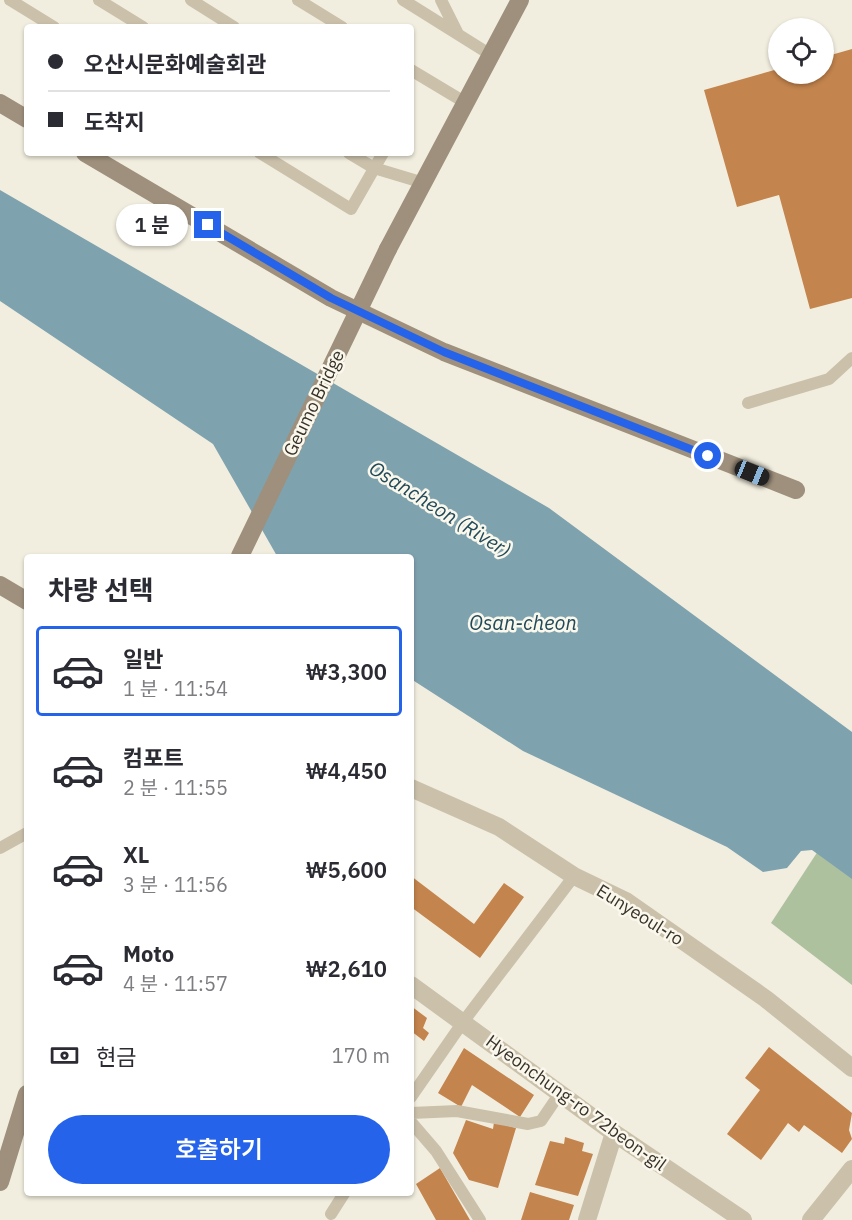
<!DOCTYPE html>
<html lang="ko">
<head>
<meta charset="utf-8">
<style>
	body { margin:0; font-family:"IBM Plex Sans","Noto Sans KR",sans-serif; background:#f7f7f7; color:#2b2b33; height:100vh; display:flex; flex-direction:column; font-size:22px; white-space:nowrap }
	* { box-sizing:border-box; margin:0 }
	p { font-size:20px; color:#7c7c81 }
	.icon { flex:none; width:33px; height:33px; fill:none; stroke:currentColor; stroke-width:2; stroke-linecap:round; stroke-linejoin:round }
	.map { position:relative; flex:1; overflow:hidden }
	.drawer { position:absolute; left:24px; top:554px; width:390px; height:642px; display:flex; flex-direction:column; background:#fff; border-radius:6px; box-shadow:0 2px 4px #0004 }
	.drawer>* { flex:none }
	.banner { position:absolute; left:24px; top:24px; width:390px; height:132px; border-radius:6px; box-shadow:0 2px 4px #0004; display:grid; align-content:center; height:132px; padding:0 24px; background:#fff }
	.tools { position:absolute; left:768px; top:18px; display:grid; gap:12px }
	.tools a { display:grid; place-items:center; width:66px; height:66px; border-radius:50%; background:#fff; box-shadow:0 2px 4px #0004; font-size:30px }
	.end { position:absolute; width:27px; height:27px; margin:-14px; border:8px solid #2563eb; background:#fff; box-shadow:0 0 0 3px #fff }
	.from { border-radius:50% }
	.bubble { position:absolute; height:42px; border-radius:21px; background:#fff; box-shadow:0 2px 4px #0004; font-size:20px; font-weight:600; line-height:42px; text-align:center }
	.car { position:absolute; width:18px; height:36px; margin:-18px -9px; border-radius:8px; box-shadow:0 0 4px 2px #0007; background:linear-gradient(#222 24%,#8ab4d8 0 40%,#222 0 76%,#8ab4d8 0 86%,#222 0) }
	.banner b { display:flex; align-items:center; gap:21px; height:57px; font-size:22px }
	.banner b+b { border-top:2px solid #e1e1e2 }
	.banner i { width:15px; height:15px; background:#2b2b33 }
	ul { padding:0; list-style:none }
	li { display:flex; align-items:center; gap:18px; height:90px; margin:0 12px 9px; padding:0 12px; border:3px solid transparent; border-radius:6px }
	li div { flex:1 }
	li b { display:block; font-size:22px }
	li em { font-style:normal; font-weight:600 }
	li.current { border-color:#2563eb }
	li>.icon { width:54px; height:54px; stroke-width:1.5 }
	h2 { padding:0 24px; font-size:27px; line-height:72px }
	.pay { display:flex; align-items:center; gap:15px; height:66px; padding:0 24px; font-size:22px }
	.pay p { margin-inline-start:auto }
	.button { display:flex; gap:12px; margin-top:auto; padding:12px 24px }
	.button a { flex:1; height:69px; border-radius:36px; background:#2563eb; color:#fff; font-size:24px; font-weight:600; line-height:69px; text-align:center }
	.map>svg:first-child { display:block }
	.green { fill:#aec19f }
	.water { fill:#7fa2af }
	.building { fill:#c3844d }
	.lines { fill:none; stroke-linecap:round; stroke-linejoin:round }
	.lane { stroke:#cbc1ab; stroke-width:12 }
	.street { stroke:#cbc1ab; stroke-width:18 }
	.secondary { stroke:#9e907c; stroke-width:18 }
	.secondary-bridge { stroke:#9e907c; stroke-width:18 }
	.route { stroke:#2563eb; stroke-width:8 }
	.labels { text-anchor:middle; stroke-width:5; stroke-linejoin:round; paint-order:stroke }
	.street-label { font-size:18px; fill:#39322a; stroke:#faf7ec }
	.water-label { font-size:20px; font-style:italic; fill:#204959; stroke:#faf7ec }
</style>
</head>
<body>
<div class="map">
<svg width="852" height="1220" viewBox="0 0 852 1220">
	<rect width="100%" height="100%" fill="#f2eedf"/>
	<path class="green" d="M852,799v186l-81,-62z"/>
	<path class="water" d="M0,190l549,318 303,224v147l-40,-29 -11,1 -14,17 -24,4 -36,-25 -204,-96 -112,-72v-123h-134l-64,-112 -213,-143z"/>
	<path class="building" d="M852,49v249l-42,11 -31,-114 -42,12 -33,-117 74,-21v5h46v-17z
		M411,876l63,48 30,-41 20,14 -44,61 -69,-51z
		M411,1006l16,12 -4,10 6,5 -5,8 -13,-10z
		M769,1047l83,66 -3,17 3,9 -10,14 -38,-28 -5,7 -11,-9 -27,37 -34,-26 33,-44 -15,-12z
		M464,1048l70,47 -14,22 -48,-32 -11,22 -23,-14z
		M466,1120l27,9 1,-7 22,6 -18,60 -29,-8 -16,-27z
		M565,1137l19,6 -2,8 11,3 -15,42 -43,-11 15,-44 14,3z
		M440,1168l30,52h-34l-20,-36z
		M530,1192l44,13 -5,15h-48z"/>
	<g class="lines">
		<path class="lane" d="M10,0l44,27
			M99,0l44,27
			M191,0l43,27
			M298,0l44,27
			M403,0l88,55
			M441,0l17,34
			M411,70l55,33
			M260,153l91,56 32,-56
			M349,153l25,15 50,15
			M748,403l81,-24 23,-21
			M0,848l27,-15
			M411,1097l52,-75 111,-146
			M411,1113l46,-2 71,13 13,-3 19,-28
			M411,1122l25,29 44,69
			M331,1214l14,-22"/>
		<path class="street" d="M411,788l88,39 75,49 52,25 140,98 86,69
			M411,985l203,148 129,87
			M587,1220l27,-87
			M811,1220l41,-51"/>
		<path class="secondary" d="M0,103l27,16
			M85,153l246,145 113,54 352,138
			M388,249l132,-249
			M0,585l27,16
			M0,1182l27,-88"/>
		<path class="secondary-bridge" d="M240,556l148,-307"/>
	</g>
	<g class="lines">
		<path class="route" d="M208,225l123,73 113,54 264,104"/>
	</g>
	<g class="labels">
		<g class="street-label">
			<text transform="translate(314 403) rotate(-64)" y="6">Geumo Bridge</text>
			<text transform="translate(640 915) rotate(32)" y="6">Eunyeoul-ro</text>
			<text transform="translate(576 1103) rotate(36)" y="6">Hyeonchung-ro 72beon-gil</text>
		</g>
		<g class="water-label">
			<text transform="translate(440 509) rotate(32)" y="7">Osancheon (River)</text>
			<text x="523" y="630">Osan-cheon</text>
		</g>
	</g>
</svg>
<div class="tools">
<a><svg class="icon" aria-label="locate" viewBox="0 0 24 24"><circle cx="12" cy="12" r="6"/><path d="M12 2v4M12 18v4M2 12h4M18 12h4"/></svg></a>
</div>
<i class="end from" style="left:708px;top:456px"></i>
<i class="end" style="left:208px;top:225px"></i>
<div class="bubble" style="left:116px;top:204px;width:72px">1 분</div>
<i class="car" style="left:752px;top:473px;rotate:112deg"></i>
<div class="banner">
<b><i class="from"></i>오산시문화예술회관</b>
<b><i></i>도착지</b>
</div>
<section class="drawer">
<h2>차량 선택</h2>
<ul>
<li class="current"><svg class="icon" aria-label="car" viewBox="0 0 24 24"><path d="M5 17H2v-5l4-1 3-4h7l3 4 3 1v5h-3M9 17h6M6 11h13"/><circle cx="7" cy="17" r="2"/><circle cx="17" cy="17" r="2"/></svg><div><b>일반</b><p>1 분 · 11:54</p></div><em>₩3,300</em></li>
<li><svg class="icon" aria-label="car" viewBox="0 0 24 24"><path d="M5 17H2v-5l4-1 3-4h7l3 4 3 1v5h-3M9 17h6M6 11h13"/><circle cx="7" cy="17" r="2"/><circle cx="17" cy="17" r="2"/></svg><div><b>컴포트</b><p>2 분 · 11:55</p></div><em>₩4,450</em></li>
<li><svg class="icon" aria-label="car" viewBox="0 0 24 24"><path d="M5 17H2v-5l4-1 3-4h7l3 4 3 1v5h-3M9 17h6M6 11h13"/><circle cx="7" cy="17" r="2"/><circle cx="17" cy="17" r="2"/></svg><div><b>XL</b><p>3 분 · 11:56</p></div><em>₩5,600</em></li>
<li><svg class="icon" aria-label="car" viewBox="0 0 24 24"><path d="M5 17H2v-5l4-1 3-4h7l3 4 3 1v5h-3M9 17h6M6 11h13"/><circle cx="7" cy="17" r="2"/><circle cx="17" cy="17" r="2"/></svg><div><b>Moto</b><p>4 분 · 11:57</p></div><em>₩2,610</em></li>
</ul>
<div class="pay"><svg class="icon" aria-label="cash" viewBox="0 0 24 24"><path d="M3 7h18v10H3z"/><circle cx="12" cy="12" r="2"/></svg>현금<p>170 m</p></div>
<div class="button"><a>호출하기</a></div>
</section>
</div>
</body>
</html>
